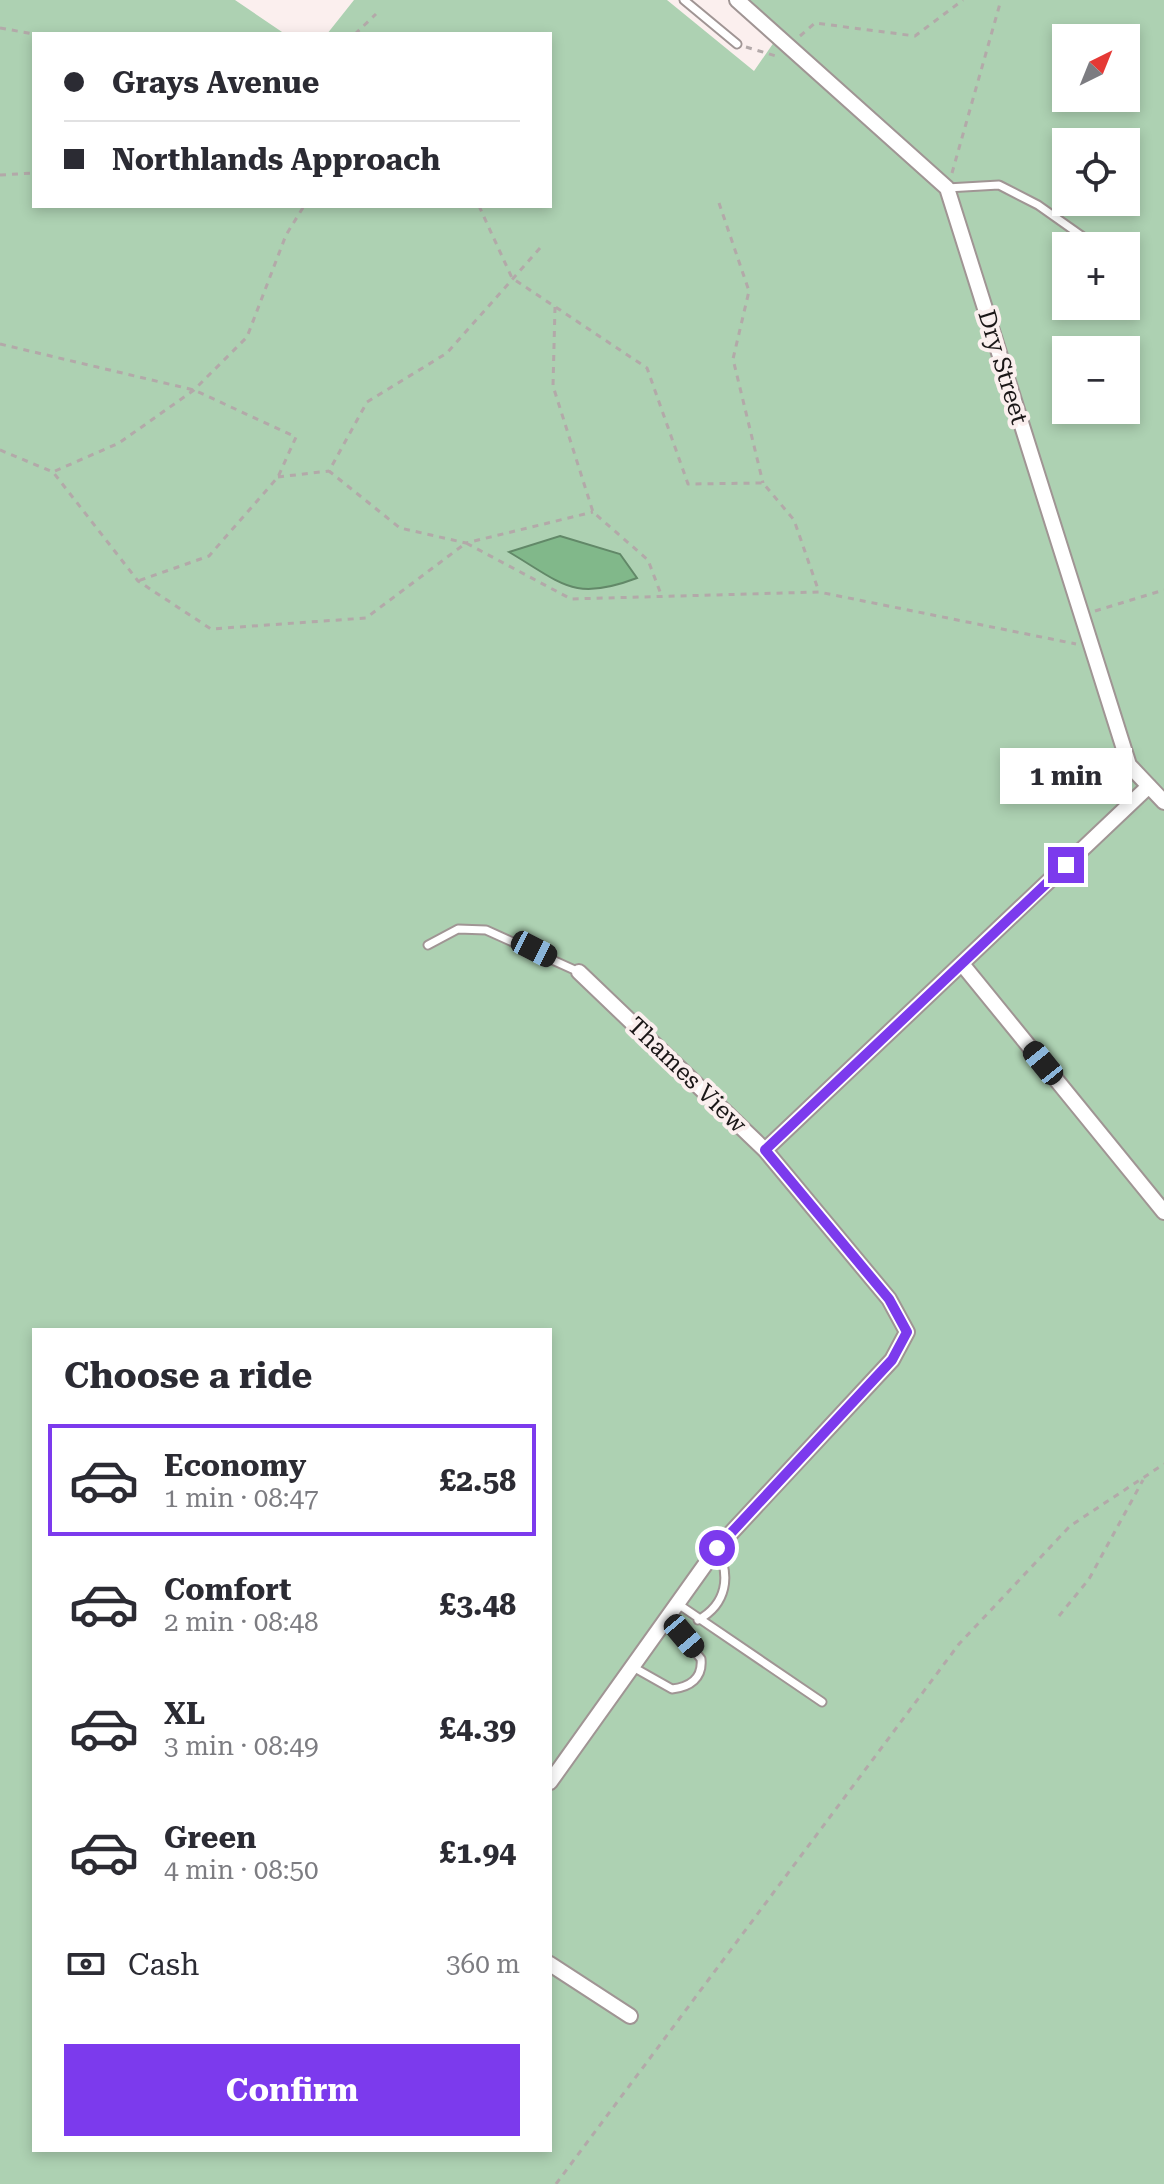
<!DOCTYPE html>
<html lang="en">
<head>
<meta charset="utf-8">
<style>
	body { margin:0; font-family:"Roboto Serif",serif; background:#f7f7f7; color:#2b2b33; height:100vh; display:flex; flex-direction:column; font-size:30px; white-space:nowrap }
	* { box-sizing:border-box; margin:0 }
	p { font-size:26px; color:#7c7c81 }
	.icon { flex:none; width:44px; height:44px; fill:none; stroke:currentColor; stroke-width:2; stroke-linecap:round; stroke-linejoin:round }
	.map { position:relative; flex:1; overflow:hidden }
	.drawer { position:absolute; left:32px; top:1328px; width:520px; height:824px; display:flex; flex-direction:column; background:#fff; border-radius:0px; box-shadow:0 4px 12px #0003 }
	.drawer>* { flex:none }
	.hud { position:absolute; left:32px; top:32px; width:520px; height:176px; border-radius:0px; box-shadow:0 4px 12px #0003; display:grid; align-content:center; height:176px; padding:0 32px; background:#fff }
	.needle { width:52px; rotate:43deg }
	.fabs { position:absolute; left:1052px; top:24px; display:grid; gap:16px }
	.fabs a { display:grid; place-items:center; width:88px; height:88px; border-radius:0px; background:#fff; box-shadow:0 4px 12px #0003; font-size:40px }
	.end { position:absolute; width:36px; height:36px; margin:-18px; border:10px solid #7c3aed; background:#fff; box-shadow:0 0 0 4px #fff }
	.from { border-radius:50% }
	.bubble { position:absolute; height:56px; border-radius:0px; background:#fff; box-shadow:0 4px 12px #0003; font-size:26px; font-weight:700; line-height:56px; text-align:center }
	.car { position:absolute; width:24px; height:48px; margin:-24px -12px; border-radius:10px; box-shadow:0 0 6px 2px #0007; background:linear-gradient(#222 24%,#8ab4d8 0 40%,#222 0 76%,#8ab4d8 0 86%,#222 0) }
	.hud b { display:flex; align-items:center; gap:28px; height:76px; font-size:30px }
	.hud b+b { border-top:2px solid #e1e1e2 }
	.hud i { width:20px; height:20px; background:#2b2b33 }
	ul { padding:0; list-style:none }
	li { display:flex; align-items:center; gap:24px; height:112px; margin:0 16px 12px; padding:0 16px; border:4px solid transparent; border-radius:0px }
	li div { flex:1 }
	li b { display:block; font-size:30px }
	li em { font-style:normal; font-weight:700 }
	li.current { border-color:#7c3aed }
	li>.icon { width:72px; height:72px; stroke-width:1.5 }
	h2 { padding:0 32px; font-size:36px; line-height:96px }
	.pay { display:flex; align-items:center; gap:20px; height:88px; padding:0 32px; font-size:30px }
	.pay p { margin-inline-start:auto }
	.cta { display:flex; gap:16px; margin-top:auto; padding:16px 32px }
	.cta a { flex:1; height:92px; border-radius:0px; background:#7c3aed; color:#fff; font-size:32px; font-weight:700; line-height:92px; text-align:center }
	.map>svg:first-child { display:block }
	.green { fill:#add1b2; fill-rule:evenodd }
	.water { fill:#81b88a; stroke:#628868; stroke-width:2 }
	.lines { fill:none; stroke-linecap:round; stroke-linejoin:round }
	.lane-casing { stroke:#a09594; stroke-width:11 }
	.street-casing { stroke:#a09594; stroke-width:18 }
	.path { stroke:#b3a9a9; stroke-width:3; stroke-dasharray:6 6; stroke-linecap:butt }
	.lane { stroke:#fff; stroke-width:7 }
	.street { stroke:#fff; stroke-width:14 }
	.route { stroke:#7c3aed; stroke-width:10 }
	.labels { text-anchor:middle; stroke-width:8; stroke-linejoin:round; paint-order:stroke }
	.street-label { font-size:24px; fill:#1b1717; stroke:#fbefee }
</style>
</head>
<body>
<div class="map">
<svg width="1164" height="2184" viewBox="0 0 1164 2184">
	<rect width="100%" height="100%" fill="#fbefee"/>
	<path class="green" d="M0,0h235l50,34h-251v172h516v-172h-223l27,-34h313l87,71 25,-36 -38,-35h423v2184h-1164zM1066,38h60v60h-60zM1066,142h60v60h-60zM1066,246h60v60h-60zM1066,350h60v60h-60zM34,1330h516v820h-516z"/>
	<path class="water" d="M560,536l60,18 17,24c-63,24 -74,6 -128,-26z"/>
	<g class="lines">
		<g class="lane-casing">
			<path id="lane" d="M684,0l53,44
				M947,188l52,-3 39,20 58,41
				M428,945l30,-16 28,1 93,42
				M678,1604l144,98
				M698,1620c29,-16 33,-44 19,-72
				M633,1667l39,22c18,-2 31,-11 29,-30l-33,-41"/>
		</g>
		<g class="street-casing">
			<path id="street" d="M737,0l210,188 182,577 35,37
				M962,964l202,248
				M765,1150l384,-364
				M550,1782l167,-234 175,-188 15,-28 -18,-33 -124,-149 -186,-178
				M550,1964l80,52"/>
		</g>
		<path class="path" d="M0,28l34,6
			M355,34l21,-20
			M800,36l15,-13 100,13 48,-36
			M746,47l30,9
			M952,173l49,-173
			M0,175l34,-2
			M719,203l30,88 -16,68 30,124
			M479,206l33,72 135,90 41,116 75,-1 31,37 25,72
			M540,248l-93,105 -80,49 -38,69 71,57 66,15 127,-31
			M555,307l-2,79 40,126 55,48 14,37
			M0,344l194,46 102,47 -18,40 -69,79 -71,25
			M0,450l53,22 85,109 73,48 155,-11 100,-75 105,56 248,-7 257,52
			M55,471l64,-28 75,-53 53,-53 39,-102 18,-29
			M278,477l51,-6
			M1095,611l69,-21
			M1059,1616l30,-37 54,-99
			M556,2184l403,-540 111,-118 94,-62"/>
		<use href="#lane" class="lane"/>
		<use href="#street" class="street"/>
	</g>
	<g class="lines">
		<path class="route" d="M717,1548l175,-188 15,-28 -18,-33 -124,-149 301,-285"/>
	</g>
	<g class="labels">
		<g class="street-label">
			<text transform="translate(1003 367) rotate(73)" y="8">Dry Street</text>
			<text transform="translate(687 1075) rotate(44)" y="8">Thames View</text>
		</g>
	</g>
</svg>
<div class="fabs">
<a><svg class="needle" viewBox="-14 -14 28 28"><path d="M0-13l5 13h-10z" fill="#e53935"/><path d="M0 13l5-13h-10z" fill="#7c7c81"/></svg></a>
<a><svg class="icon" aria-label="locate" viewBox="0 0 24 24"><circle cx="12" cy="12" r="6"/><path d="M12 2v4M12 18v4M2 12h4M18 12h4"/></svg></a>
<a>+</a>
<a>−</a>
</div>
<i class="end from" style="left:717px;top:1548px"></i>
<i class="end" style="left:1066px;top:865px"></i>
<div class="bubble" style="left:1000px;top:748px;width:132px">1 min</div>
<i class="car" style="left:534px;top:949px;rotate:117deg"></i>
<i class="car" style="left:1043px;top:1063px;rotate:321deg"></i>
<i class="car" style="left:684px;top:1636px;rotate:140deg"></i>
<div class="hud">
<b><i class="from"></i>Grays Avenue</b>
<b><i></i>Northlands Approach</b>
</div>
<section class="drawer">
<h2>Choose a ride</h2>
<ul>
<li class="current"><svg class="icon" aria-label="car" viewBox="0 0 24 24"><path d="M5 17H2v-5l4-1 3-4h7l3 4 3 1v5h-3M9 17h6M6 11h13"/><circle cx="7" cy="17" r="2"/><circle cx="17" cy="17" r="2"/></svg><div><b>Economy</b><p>1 min · 08:47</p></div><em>£2.58</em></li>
<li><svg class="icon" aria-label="car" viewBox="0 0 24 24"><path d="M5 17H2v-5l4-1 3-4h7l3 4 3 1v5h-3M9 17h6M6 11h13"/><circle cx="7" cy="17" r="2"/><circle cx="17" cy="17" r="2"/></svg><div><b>Comfort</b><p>2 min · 08:48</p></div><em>£3.48</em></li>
<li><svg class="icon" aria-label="car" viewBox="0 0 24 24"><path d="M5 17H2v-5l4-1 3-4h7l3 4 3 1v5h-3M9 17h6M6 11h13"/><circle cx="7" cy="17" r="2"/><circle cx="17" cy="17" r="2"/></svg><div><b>XL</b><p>3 min · 08:49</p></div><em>£4.39</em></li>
<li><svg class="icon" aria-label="car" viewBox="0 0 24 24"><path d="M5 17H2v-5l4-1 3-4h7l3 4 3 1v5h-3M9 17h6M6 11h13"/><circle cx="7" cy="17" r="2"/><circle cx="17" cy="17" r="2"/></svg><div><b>Green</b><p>4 min · 08:50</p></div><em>£1.94</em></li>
</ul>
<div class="pay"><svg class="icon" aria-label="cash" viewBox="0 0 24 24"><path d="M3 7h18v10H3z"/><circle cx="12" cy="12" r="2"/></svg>Cash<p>360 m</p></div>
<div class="cta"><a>Confirm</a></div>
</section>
</div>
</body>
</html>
